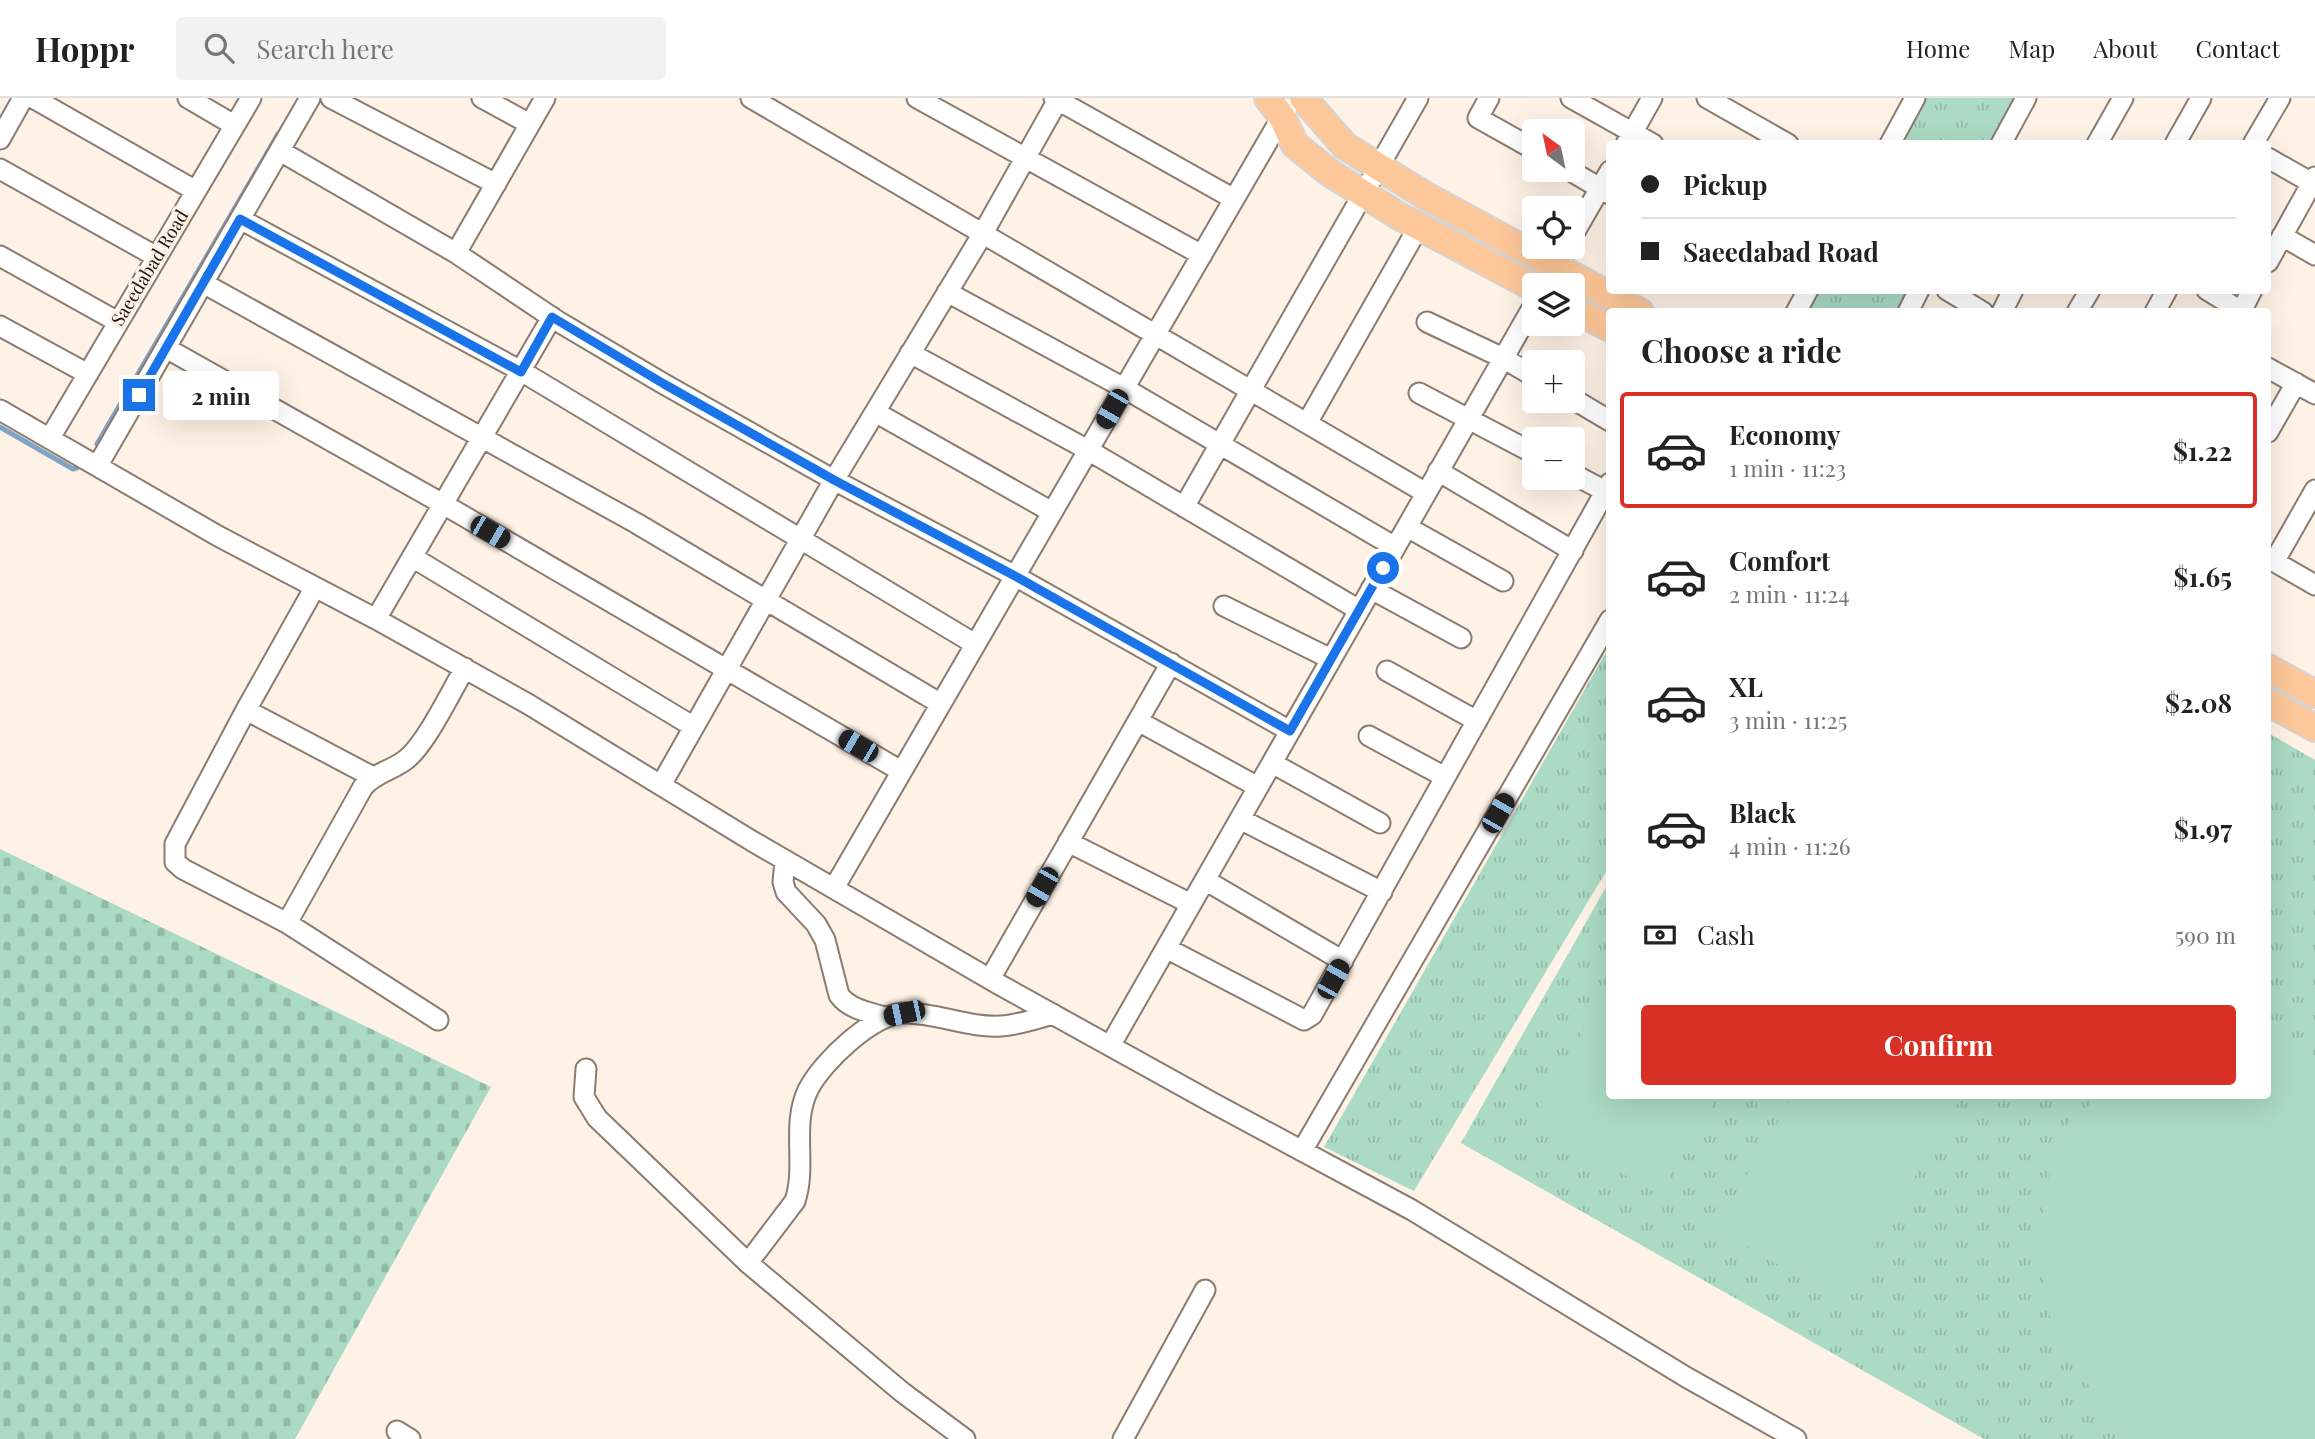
<!DOCTYPE html>
<html lang="en">
<head>
<meta charset="utf-8">
<style>
	body { margin:0; font-family:"Playfair Display",serif; background:#f2f2f2; color:#222; height:100vh; display:flex; flex-direction:column; font-size:26px; white-space:nowrap }
	* { box-sizing:border-box; margin:0 }
	p { font-size:23px; color:#767676 }
	.icon { flex:none; width:38px; height:38px; fill:none; stroke:currentColor; stroke-width:2; stroke-linecap:round; stroke-linejoin:round }
	.map { position:relative; flex:1; overflow:hidden }
	.details { position:absolute; left:1606px; top:210px; width:665px; height:791px; display:flex; flex-direction:column; background:#fff; border-radius:7px; box-shadow:0 7px 28px #0002 }
	.details>* { flex:none }
	.banner { position:absolute; left:1606px; top:42px; width:665px; height:154px; border-radius:7px; box-shadow:0 7px 28px #0002; display:grid; align-content:center; height:154px; padding:0 35px; background:#fff }
	.needle { width:46px; rotate:327deg }
	.buttons { position:absolute; left:1522px; top:21px; display:grid; gap:14px }
	.buttons a { display:grid; place-items:center; width:63px; height:63px; border-radius:7px; background:#fff; box-shadow:0 7px 28px #0002; font-size:35px }
	.end { position:absolute; width:32px; height:32px; margin:-16px; border:9px solid #1a73e8; background:#fff; box-shadow:0 0 0 4px #fff }
	.from { border-radius:50% }
	.bubble { position:absolute; height:49px; border-radius:7px; background:#fff; box-shadow:0 7px 28px #0002; font-size:23px; font-weight:700; line-height:49px; text-align:center }
	.car { position:absolute; width:21px; height:42px; margin:-21px -10px; border-radius:9px; box-shadow:0 0 5px 2px #0007; background:linear-gradient(#222 24%,#8ab4d8 0 40%,#222 0 76%,#8ab4d8 0 86%,#222 0) }
	.banner b { display:flex; align-items:center; gap:24px; height:66px; font-size:26px }
	.banner b+b { border-top:2px solid #e0e0e0 }
	.banner i { width:18px; height:18px; background:#222 }
	ul { padding:0; list-style:none }
	li { display:flex; align-items:center; gap:21px; height:116px; margin:0 14px 10px; padding:0 21px; border:4px solid transparent; border-radius:7px }
	li div { flex:1 }
	li b { display:block; font-size:26px }
	li em { font-style:normal; font-weight:700 }
	li.on { border-color:#d93025 }
	li>.icon { width:63px; height:63px; stroke-width:1.5 }
	h2 { padding:0 35px; font-size:32px; line-height:84px }
	.pay { display:flex; align-items:center; gap:18px; height:77px; padding:0 35px; font-size:26px }
	.pay p { margin-inline-start:auto }
	.cta { display:flex; gap:14px; margin-top:auto; padding:14px 35px }
	.cta a { flex:1; height:80px; border-radius:7px; background:#d93025; color:#fff; font-size:28px; font-weight:700; line-height:80px; text-align:center }
	header { display:flex; align-items:center; gap:42px; box-sizing:border-box; height:98px; padding:0 35px; background:#fff; border-bottom:2px solid #e0e0e0 }
	header strong { font-size:33px }
	nav { display:flex; gap:38px; margin-inline-start:auto; font-size:24px }
	.search { width:490px; height:63px; background:#f2f2f2; display:flex; align-items:center; gap:18px; box-sizing:border-box; padding:0 24px; border-radius:7px; color:#767676; font-size:26px }
	.map>svg:first-child { display:block }
	.grass { fill:url(#grass-tufts) }
	.cemetery { fill:url(#cemetery-stones) }
	.pitch { fill:#abdbc4 }
	.lines { fill:none; stroke-linecap:round; stroke-linejoin:round }
	.stream { stroke:#80a3c8; stroke-width:5 }
	.minor-casing { stroke:#8b7c6f; stroke-width:23 }
	.major-casing { stroke:#d5d4d3; stroke-width:30 }
	.minor { stroke:#fff; stroke-width:19 }
	.major { stroke:#fec799; stroke-width:26 }
	.route { stroke:#1a73e8; stroke-width:9 }
	.labels { text-anchor:middle; stroke-width:6; stroke-linejoin:round; paint-order:stroke }
	.street-label { font-size:18px; fill:#17110c; stroke:#fef1e5 }
</style>
</head>
<body>
<header>
<strong>Hoppr</strong>
<div class="search"><svg class="icon" aria-label="search" viewBox="0 0 24 24"><circle cx="10" cy="10" r="6"/><path d="M15 15l6 6"/></svg>Search here</div>
<nav><a>Home</a><a>Map</a><a>About</a><a>Contact</a></nav>
</header>
<div class="map">
<svg width="2315" height="1341" viewBox="0 0 2315 1341">
	<defs>
		<pattern id="grass-tufts" width="24" height="20" patternUnits="userSpaceOnUse" patternTransform="scale(1.75)"><rect width="24" height="20" fill="#abdbc4"/><path d="M3 7l-1-3M5 7V3M7 7l1-3M15 17l-1-3M17 17v-4M19 17l1-3" fill="none" stroke="#92bba7"/></pattern>
		<pattern id="cemetery-stones" width="16" height="16" patternUnits="userSpaceOnUse" patternTransform="scale(1.75)"><rect width="16" height="16" fill="#abdbc4"/><path d="M2 7V4a2 2 0 0 1 4 0v3zM10 15v-3a2 2 0 0 1 4 0v3z" fill="#92bba7"/></pattern>
	</defs>
	<rect width="100%" height="100%" fill="#fef1e5"/>
	<path class="grass" d="M1922,0h100l-26,45 -100,1z
		M1812,193h103l-12,20 -103,1z
		M1610,547v220l-196,326 -90,-44z
		M2268,635l47,27v679h-331l-523,-296 149,-263v216h658z"/>
	<path class="cemetery" d="M0,751l491,238 -196,352h-295z"/>
	<path class="pitch" d="M1610,888v110h108l-59,99 -128,-75z
		M2268,946l47,15v380h-191l-72,-109 -14,-90 19,-107 43,-37h168z
		M1793,998h169l-120,206 -127,-74z"/>
	<g class="lines">
		<path class="stream" d="M0,329l73,42 4,-1
			M97,346l181,-310"/>
		<g class="minor-casing">
			<path id="minor" d="M33,0l163,93
				M188,0l46,27
				M331,0l165,86
				M482,0l48,26
				M751,0l675,395
				M917,0l285,157
				M1054,0l180,101
				M1489,0l-11,20 57,32
				M1571,0l82,46
				M1707,0l81,46
				M0,41l23,-41
				M1626,46l26,-46
				M1890,46l25,-46
				M2001,46l25,-46
				M2097,46l26,-46
				M2175,46l26,-46
				M2253,46l27,-46
				M280,53l176,102 103,69 105,62 170,96 181,96 275,155
				M2268,60l44,25
				M0,71l157,88
				M1569,72l41,24
				M240,121l281,152 454,273
				M1573,137l37,-64
				M2282,138l33,19
				M456,155l89,-155
				M0,158l118,66
				M2268,164l47,-85
				M203,185l433,240 305,181
				M1545,187l22,-38
				M1947,192l36,22
				M2207,192l34,21
				M947,194l177,96 271,159
				M1796,214l12,-22
				M1908,214l11,-22
				M2002,214l11,-22
				M2077,214l13,-22
				M2155,214l12,-22
				M2241,214l11,-22
				M1427,224l76,36 32,19
				M0,228l88,48
				M166,250l277,156 458,267
				M910,255l178,97 271,160
				M2268,270l47,26
				M1419,295l116,61
				M1573,301l37,22
				M0,312l218,126 158,83 152,85 224,137 248,144 213,118 199,107 274,167 110,62
				M875,314l177,100
				M1307,325l112,-197
				M2268,334l28,-49
				M50,340l201,-340
				M98,367l212,-367
				M1438,373l135,80
				M1573,376l32,17
				M1184,409l234,-409
				M1407,429l96,54
				M412,459l282,170
				M2268,460l47,27
				M2274,464l41,-72
				M315,489l-69,123 -71,134v18l8,7 104,54 151,97
				M1371,491l90,49
				M1224,508l107,53
				M376,521l176,-302
				M1387,573l90,50
				M246,612l125,66
				M1138,623l120,66
				M1369,638l76,41
				M1272,665l108,60
				M661,687l173,-305 148,-245 77,-137
				M1240,721l142,73
				M1068,744l123,62
				M785,762l-2,22 3,10 30,32 9,16 14,55c10,14 29,17 45,22
				M1205,782l138,81
				M834,790l453,-780
				M287,825l76,-136c12,-14 27,-16 41,-26 21,-14 47,-70 61,-93
				M1166,850l138,72 8,-5 298,-532
				M990,881l181,-316
				M1110,948l425,-743
				M586,971l-2,28 13,21 151,145 154,129 63,47
				M1302,1053l308,-531
				M748,1165l47,-62c12,-36 -4,-76 13,-111 14,-28 65,-77 98,-77 31,0 63,15 95,13 17,-1 35,-7 52,-12
				M397,1333l13,8
				M1123,1341l82,-149"/>
		</g>
		<g class="major-casing">
			<path id="major" d="M1268,0l14,19 13,28 35,28 69,43 136,72
				M1303,0l42,48 81,50 214,116
				M1573,211l37,19
				M2268,570l47,26
				M2268,604l47,26"/>
		</g>
		<use href="#minor" class="minor"/>
		<use href="#major" class="major"/>
	</g>
	<g class="lines">
		<path class="route" d="M139,297l101,-176 281,153 31,-55 112,67 170,96 181,96 275,155 93,-163"/>
	</g>
	<g class="labels">
		<g class="street-label">
			<text transform="translate(150 170) rotate(-59)" y="6">Saeedabad Road</text>
		</g>
	</g>
</svg>
<div class="buttons">
<a><svg class="needle" viewBox="-14 -14 28 28"><path d="M0-13l5 13h-10z" fill="#e53935"/><path d="M0 13l5-13h-10z" fill="#767676"/></svg></a>
<a><svg class="icon" aria-label="locate" viewBox="0 0 24 24"><circle cx="12" cy="12" r="6"/><path d="M12 2v4M12 18v4M2 12h4M18 12h4"/></svg></a>
<a><svg class="icon" aria-label="layers" viewBox="0 0 24 24"><path d="M12 4l9 5-9 5-9-5zM3 14l9 5 9-5"/></svg></a>
<a>+</a>
<a>−</a>
</div>
<i class="end from" style="left:1383px;top:470px"></i>
<i class="end" style="left:139px;top:297px"></i>
<div class="bubble" style="left:163px;top:273px;width:116px">2 min</div>
<i class="car" style="left:1112px;top:311px;rotate:210deg"></i>
<i class="car" style="left:490px;top:434px;rotate:120deg"></i>
<i class="car" style="left:858px;top:648px;rotate:300deg"></i>
<i class="car" style="left:1498px;top:715px;rotate:30deg"></i>
<i class="car" style="left:1042px;top:789px;rotate:210deg"></i>
<i class="car" style="left:1333px;top:881px;rotate:29deg"></i>
<i class="car" style="left:904px;top:915px;rotate:258deg"></i>
<div class="banner">
<b><i class="from"></i>Pickup</b>
<b><i></i>Saeedabad Road</b>
</div>
<section class="details">
<h2>Choose a ride</h2>
<ul>
<li class="on"><svg class="icon" aria-label="car" viewBox="0 0 24 24"><path d="M5 17H2v-5l4-1 3-4h7l3 4 3 1v5h-3M9 17h6M6 11h13"/><circle cx="7" cy="17" r="2"/><circle cx="17" cy="17" r="2"/></svg><div><b>Economy</b><p>1 min · 11:23</p></div><em>$1.22</em></li>
<li><svg class="icon" aria-label="car" viewBox="0 0 24 24"><path d="M5 17H2v-5l4-1 3-4h7l3 4 3 1v5h-3M9 17h6M6 11h13"/><circle cx="7" cy="17" r="2"/><circle cx="17" cy="17" r="2"/></svg><div><b>Comfort</b><p>2 min · 11:24</p></div><em>$1.65</em></li>
<li><svg class="icon" aria-label="car" viewBox="0 0 24 24"><path d="M5 17H2v-5l4-1 3-4h7l3 4 3 1v5h-3M9 17h6M6 11h13"/><circle cx="7" cy="17" r="2"/><circle cx="17" cy="17" r="2"/></svg><div><b>XL</b><p>3 min · 11:25</p></div><em>$2.08</em></li>
<li><svg class="icon" aria-label="car" viewBox="0 0 24 24"><path d="M5 17H2v-5l4-1 3-4h7l3 4 3 1v5h-3M9 17h6M6 11h13"/><circle cx="7" cy="17" r="2"/><circle cx="17" cy="17" r="2"/></svg><div><b>Black</b><p>4 min · 11:26</p></div><em>$1.97</em></li>
</ul>
<div class="pay"><svg class="icon" aria-label="cash" viewBox="0 0 24 24"><path d="M3 7h18v10H3z"/><circle cx="12" cy="12" r="2"/></svg>Cash<p>590 m</p></div>
<div class="cta"><a>Confirm</a></div>
</section>
</div>
</body>
</html>
